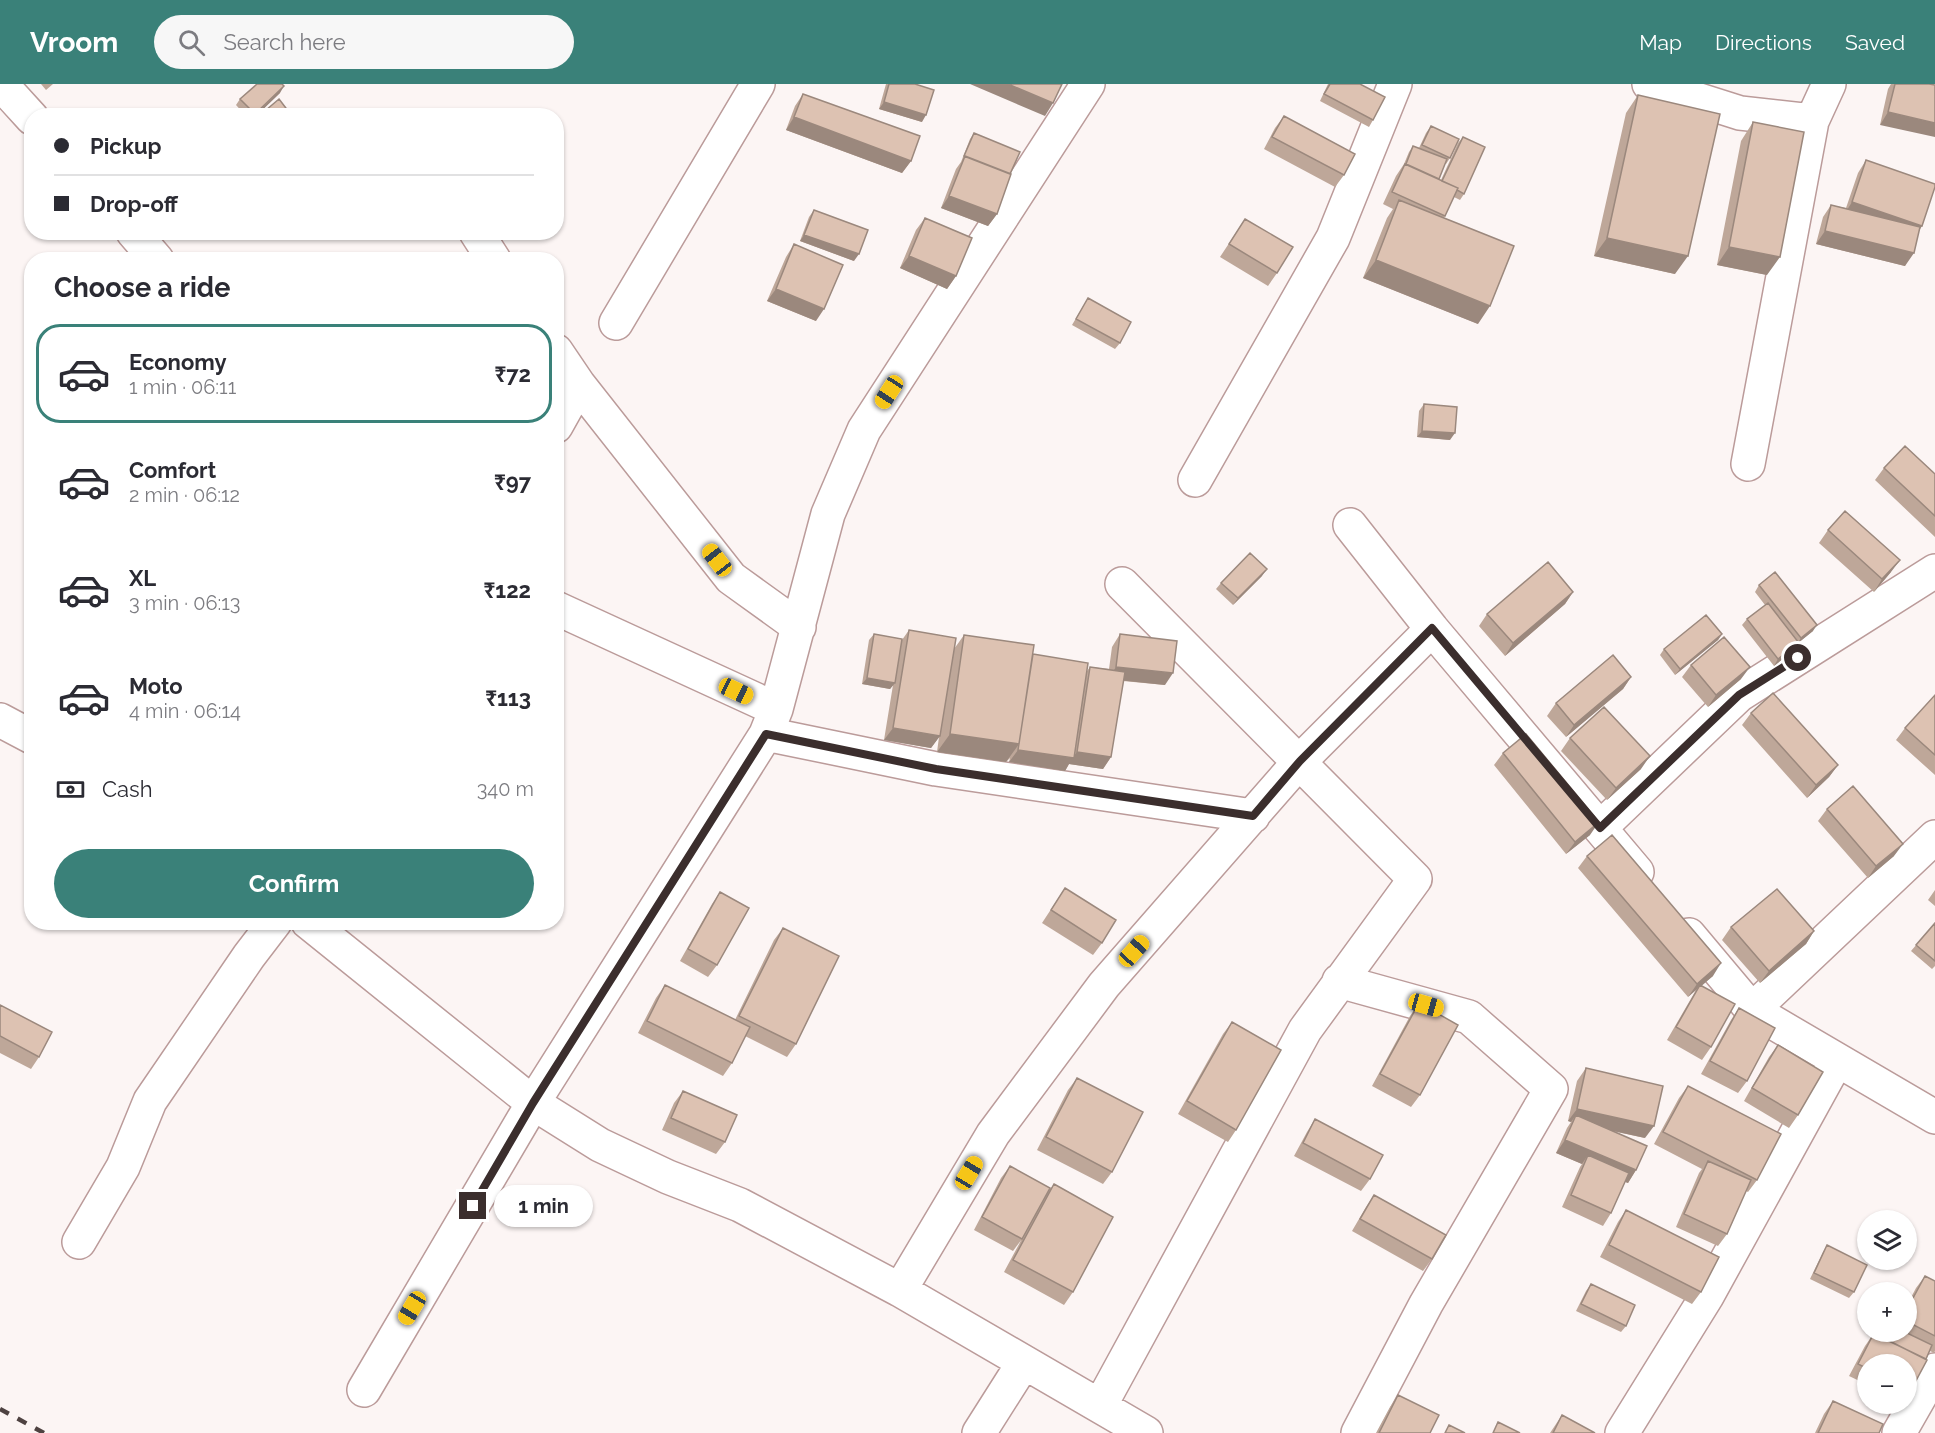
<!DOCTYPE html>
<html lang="en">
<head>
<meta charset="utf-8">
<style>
	body { margin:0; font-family:Raleway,sans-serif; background:#f7f7f7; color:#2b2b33; height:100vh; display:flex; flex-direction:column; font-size:22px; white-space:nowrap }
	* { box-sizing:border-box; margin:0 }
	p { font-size:20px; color:#7c7c81 }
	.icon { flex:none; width:33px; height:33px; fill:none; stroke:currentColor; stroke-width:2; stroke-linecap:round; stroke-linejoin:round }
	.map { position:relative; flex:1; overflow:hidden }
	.sheet { position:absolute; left:24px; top:168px; width:540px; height:678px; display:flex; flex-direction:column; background:#fff; border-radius:24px; box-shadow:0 2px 4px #0004 }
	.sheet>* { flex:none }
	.guide { position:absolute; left:24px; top:24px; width:540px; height:132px; border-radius:24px; box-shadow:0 2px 4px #0004; display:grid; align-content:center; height:132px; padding:0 30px; background:#fff }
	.fabs { position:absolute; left:1857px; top:1126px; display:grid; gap:12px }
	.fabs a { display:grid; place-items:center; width:60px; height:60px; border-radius:50%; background:#fff; box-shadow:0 2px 4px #0004; font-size:30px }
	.end { position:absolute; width:27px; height:27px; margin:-14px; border:8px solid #3b2e2d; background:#fff; box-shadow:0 0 0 3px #fff }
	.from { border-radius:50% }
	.bubble { position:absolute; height:42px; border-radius:21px; background:#fff; box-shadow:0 2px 4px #0004; font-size:20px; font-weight:700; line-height:42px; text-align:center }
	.car { position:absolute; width:18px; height:36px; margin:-18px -9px; border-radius:8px; box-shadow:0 0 4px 2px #0007; background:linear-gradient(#f5c518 24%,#345 0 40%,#f5c518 0 76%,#345 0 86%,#f5c518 0) }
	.guide b { display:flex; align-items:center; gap:21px; height:57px; font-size:22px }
	.guide b+b { border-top:2px solid #e1e1e2 }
	.guide i { width:15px; height:15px; background:#2b2b33 }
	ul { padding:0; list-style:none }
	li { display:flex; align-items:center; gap:18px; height:99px; margin:0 12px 9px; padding:0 18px; border:3px solid transparent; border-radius:24px }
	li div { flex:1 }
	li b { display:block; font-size:22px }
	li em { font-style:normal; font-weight:700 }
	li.active { border-color:#3a8179 }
	li>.icon { width:54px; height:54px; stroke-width:1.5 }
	h2 { padding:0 30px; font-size:27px; line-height:72px }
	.pay { display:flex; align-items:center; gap:15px; height:66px; padding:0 30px; font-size:22px }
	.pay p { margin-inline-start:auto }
	.primary-button { display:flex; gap:12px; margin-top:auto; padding:12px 30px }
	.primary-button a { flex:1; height:69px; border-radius:36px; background:#3a8179; color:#fff; font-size:24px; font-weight:700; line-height:69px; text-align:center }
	header { display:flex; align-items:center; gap:36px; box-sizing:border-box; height:84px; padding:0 30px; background:#3a8179; color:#fff }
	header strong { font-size:28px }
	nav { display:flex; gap:33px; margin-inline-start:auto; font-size:21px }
	.search { width:420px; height:54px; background:#f7f7f7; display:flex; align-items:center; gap:15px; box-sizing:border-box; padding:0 21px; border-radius:33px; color:#7c7c81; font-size:22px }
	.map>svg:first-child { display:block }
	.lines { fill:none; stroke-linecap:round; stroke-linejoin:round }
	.minor-casing { stroke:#bb9b9a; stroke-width:36 }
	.minor { stroke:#fff; stroke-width:33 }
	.rail { stroke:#4e4241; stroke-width:4.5; stroke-dasharray:10 10; stroke-linecap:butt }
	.wall { fill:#bea799 }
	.shaded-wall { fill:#9b887d }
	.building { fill:#ddc2b2; stroke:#9b887d; stroke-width:1.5 }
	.route { stroke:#3b2e2d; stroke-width:8 }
</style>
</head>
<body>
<header>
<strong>Vroom</strong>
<div class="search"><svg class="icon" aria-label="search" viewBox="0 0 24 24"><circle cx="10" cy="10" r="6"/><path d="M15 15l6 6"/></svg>Search here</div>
<nav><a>Map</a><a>Directions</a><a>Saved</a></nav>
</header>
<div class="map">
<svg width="1935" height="1349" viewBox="0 0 1935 1349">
	<rect width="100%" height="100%" fill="#fcf5f4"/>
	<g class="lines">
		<g class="minor-casing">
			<path id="minor" d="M1,0l31,34
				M1649,0l91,29 72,8
				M133,148l24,28
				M476,148l18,28
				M616,239l142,-239
				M556,267l23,34 152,193 68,49
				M556,342l23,-41
				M1748,380l64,-343 17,-37
				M1195,396l138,-242 62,-154
				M1350,441l82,104 205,243
				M556,524l220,101
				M0,636l32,17
				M766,650l170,35 317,47
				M1600,744l139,-133 196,-124
				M308,838l225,181 67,42 68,32 72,28 160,85 246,143
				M1689,851l63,75 183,107
				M1339,897l130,36 82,72 -125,215 -68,129
				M1752,926l183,-173
				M79,1158l44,-75 27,-66 99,-145 26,-34
				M900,1206l93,-156 111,-149 196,-224 132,-132
				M364,1306l169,-287 233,-369 10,-25 52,-195 36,-84 224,-346
				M1100,1322l205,-376 110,-151 -293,-295
				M979,1349l45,-71
				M1622,1349l85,-137 130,-236
				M1899,1349l36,-63"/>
		</g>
		<use href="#minor" class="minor"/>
		<path class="rail" d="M0,1325l44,24"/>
	</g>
	<path class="wall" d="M41,0h12l-7,6z
		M886,0h29l7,38 -43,-13z
		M1328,0h32l13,36 -4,7 -49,-26z
		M1891,0h38l-49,41 8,-36z
		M280,9l-24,23h-10l-10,-11 4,-6z
		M803,10l108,67 -9,12 -116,-43 9,-24z
		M1638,11l37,179 -81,-18 32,-143z
		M1284,32l60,59 -9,12 -71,-38 11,-21z
		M1753,38l14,153 -50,-10 24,-124z
		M1431,42l19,32 -4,6h-1l-6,15 2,1 17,-37 5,-6 1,57 -4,6 -6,-3 -10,21 34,106 -115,-46 24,-60 6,-9 -10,-5 13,-28 8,-12 5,-12 4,-6 6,2 7,-15z
		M974,49l36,41 -13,40 -9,12 -47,-18 15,-39 5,-7 9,-23z
		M1866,76l56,66 -2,3 -15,37 -89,-22 7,-27 8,-12 15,3 12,-35z
		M814,126l40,51 -54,-20 9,-24z
		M925,134l31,58 -9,13 -47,-21 16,-38z
		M1245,135l32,54 -9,13 -48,-29z
		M794,160l22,77 -49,-20 19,-44z
		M1088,214l32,45 -5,6 -43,-24z
		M1424,320l26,36 -33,-3 2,-26z
		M1884,384l51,6v63l-60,-57z
		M1828,446l63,42 -17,20 -55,-49z
		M1262,492l-29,29 -17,-16 5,-6z
		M1759,501l54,46 -14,11 -4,7 -21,17 -32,-41 5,-6 18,-14 -10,-13z
		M1573,508l-8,12 -60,52 -26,-30 8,-12z
		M909,546l45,19 10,-14 69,19 54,17 3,-4 19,2 3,-22 8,-13 45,51 -42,-4 -12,76 -8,12 -34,-5 -4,7 -56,-9 1,-4 -4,4 -69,-10 2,-15 -8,11 -47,-8 9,-55 -3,4 -28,-5 7,-44 5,-6 28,6z
		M1722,550l-4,6 -43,35 -15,-20 4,-6z
		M1691,581l50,14 -33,28 -26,-30z
		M1631,593l-8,12 -57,48 -19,-21 9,-13z
		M1935,611v80l-39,-35 9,-12z
		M1751,629l87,52 -9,12 -22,21 -65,-73z
		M1570,654l71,31 -34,31 -46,-49z
		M1503,669l87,82 -24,19 -72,-89z
		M1827,725l67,47 -26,22 -50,-57z
		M1587,772l126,120 -12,9 10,62 -9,13 -35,-20 29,-50 -8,7 -110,-129z
		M1065,804l37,55 -9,12 -51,-32z
		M1935,806v16l-7,-6z
		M720,808l-3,73 -9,12 -28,-16 32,-57z
		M1935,839v43l-3,3 -21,-18z
		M1731,843l83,4 -8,13 -46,39 -38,-43z
		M783,844l13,116 -9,13 -42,-21 -13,27 -9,13 -85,-43 18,-35 9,-13 70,35 39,-80z
		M1419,919l1,92 -9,12 -39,-21 38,-70z
		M0,921l39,52 -8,12 -31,-16z
		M1739,924l8,73 -9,12 -37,-19 30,-54z
		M1232,938l4,108 -8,12 -50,-28 45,-80z
		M1778,961l20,70 -9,13 -45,-27 25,-44z
		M1586,984l59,70 -33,-7 24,39 -8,13 -3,-1 -14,31 -8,13 -41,-19 18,-40 2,-3 -26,-11 11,-25 4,-6 -3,-1 9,-40z
		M1077,994l35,94 -9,12 -66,-34 31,-60z
		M1688,1002l69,94 -9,12 -2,-1 -19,43 -9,12 -42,-19 23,-54 3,-4 -48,-25 25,-46z
		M683,1007l42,51 -9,12 -54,-24 12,-27z
		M1315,1035l55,60 -9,12 -67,-35 13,-24z
		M1010,1082l12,73 -9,12 -39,-21 27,-52z
		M1054,1100l19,108 -9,13 -60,-33 41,-76z
		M1374,1111l58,64 -9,12 -71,-40 14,-24z
		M1626,1126l75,82 -9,12 -92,-47 18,-35z
		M1827,1161l27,47 -5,6 -39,-19 13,-27z
		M1925,1192l10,5v70l-1,2 -4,-2 -19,39 -5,7v-32h-38v20l-19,-9 16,-30 9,-13 1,1 1,-2h30v-25l10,-19z
		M1591,1200l35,42 -5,6 -45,-21 10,-20z
		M1398,1311l32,38h-54l14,-26z
		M1833,1317l46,32h-64l9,-19z
		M1562,1331l33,18h-45z"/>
	<path class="shaded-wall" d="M970,0h38l45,19 -8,13z
		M284,2l-4,7 -24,23h-2z
		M884,18l42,13 -4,7 -43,-13z
		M1888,28l47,11v14l-55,-12z
		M794,33l117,44 -9,12 -116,-43z
		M949,112l48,18 -9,12 -47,-18z
		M1852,118l70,24 -9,12 -69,-23z
		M1825,147l89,22 -9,13 -89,-22z
		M804,151l55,19 -5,7 -54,-20z
		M1607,154l81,18 -13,18 -81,-18z
		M1729,163l51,10 -13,18 -50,-10z
		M909,172l47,20 -9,13 -47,-21z
		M1376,176l114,46 -12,18 -115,-46z
		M776,205l48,20 -8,12 -49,-20z
		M1422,347l33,2 -5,7 -33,-3z
		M1900,476l-9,12 -17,20 8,-13z
		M1267,485l-5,7 -29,29 5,-7z
		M1573,508l-8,12 -60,52 8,-13z
		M1817,541l-4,6 -16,13 4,-6z
		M1722,550l-4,6 -43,35 5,-6z
		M1799,559l-4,6 -21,17 4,-7z
		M1116,583l57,6 -8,12 -57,-6z
		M1750,583l-9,12 -33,28 8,-12z
		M1631,593l-8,12 -57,48 8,-12z
		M867,594l28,5 -5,6 -28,-5z
		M893,644l47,8 -9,12 -47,-8z
		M950,650l69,10 -13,18 -69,-10z
		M1018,666l54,8 5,-6 34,5 -8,12 -34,-5 -4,7 -56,-9z
		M1650,672l-9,13 -34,31 9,-12z
		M1838,681l-9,12 -22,21 9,-13z
		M1599,738l-9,13 -24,19 9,-12z
		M1903,760l-9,12 -26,22 8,-12z
		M1814,847l-8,13 -46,39 9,-12z
		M1721,879l-8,13 -15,13 2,-4 -4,5 -8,7 9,-13z
		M1577,1025l77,17 -9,12 -72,-16 3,-7 -5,7 -3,-1z
		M1565,1056l71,30 -8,13 -44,-19 4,-9 -6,9 -26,-11z"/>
	<path class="building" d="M257,0h25l2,2 -29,28 -15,-15z
		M889,0h26l19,6 -8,25 -42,-13z
		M1008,0h54l-9,19z
		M1330,0h30l25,13 -12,23 -49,-26z
		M1895,0h34l6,1v38l-47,-11z
		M803,10l117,42 -9,25 -117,-44z
		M1638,11l82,19 -32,142 -81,-18z
		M279,15l13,17h-33z
		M1284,32l71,38 -11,21 -72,-38z
		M1753,38l51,10 -24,125 -51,-10z
		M1431,42l28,13 -9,19 -28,-13z
		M974,49l46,19 -10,22 -46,-18z
		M1463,53l22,10 -21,47 -7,-4 1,-2 -16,-7z
		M1413,62l34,13 -8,20 -33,-15z
		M965,72l46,18 -14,40 -48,-18z
		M1866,76l69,24v3l-13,39 -70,-24z
		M1405,80l53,24 -13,28 -53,-24z
		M1399,116l115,46 -24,60 -114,-46z
		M1831,121l89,22 -6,26 -89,-22z
		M814,126l54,20 -9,24 -55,-19z
		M925,134l47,20 -16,38 -47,-20z
		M1245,135l48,28 -16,26 -48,-29z
		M794,160l49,21 -19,44 -48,-20z
		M1088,214l43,24 -11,21 -44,-24z
		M1424,320l33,3 -2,26 -33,-2z
		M1905,362l30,28v42l-51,-48z
		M1845,427l55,49 -18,19 -54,-49z
		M1250,469l17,16 -29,29 -17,-15z
		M1548,478l25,30 -60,51 -26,-29z
		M1775,488l42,53 -16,13 -42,-53z
		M1768,519l31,40 -21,16 -31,-40z
		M1706,531l16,19 -42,35 -16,-20z
		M909,546l47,8 -16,98 -47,-8z
		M874,550l28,5 -7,44 -28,-5z
		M1120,550l57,7 -4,32 -57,-6z
		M964,551l70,10 -15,99 -69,-10z
		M1724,553l26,30 -34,28 -25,-30z
		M1033,570l55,9 -14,95 -56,-8z
		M1613,571l18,22 -57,48 -18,-22z
		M1090,583l35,5 -14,85 -34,-5z
		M1773,609l65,72 -22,20 -65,-72z
		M1935,611v60l-30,-27z
		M1604,623l46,49 -34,32 -46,-50z
		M1526,650l73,88 -24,20 -72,-89z
		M1853,702l50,58 -27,22 -49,-57z
		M1612,751l109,128 -24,21 -110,-128z
		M1065,804l51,32 -14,23 -51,-33z
		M1777,805l37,42 -45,40 -38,-44z
		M720,808l29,16 -32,57 -29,-16z
		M1935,839v38l-19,-16z
		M783,844l56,28 -43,88 -57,-28z
		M665,901l85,42 -18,36 -85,-42z
		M1700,901l35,19 -24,43 -35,-20z
		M1419,919l39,22 -38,70 -40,-21z
		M0,921l52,27 -13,25 -39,-21z
		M1739,924l36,20 -28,53 -37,-20z
		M1232,938l49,28 -45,80 -49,-29z
		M1778,961l45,27 -25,43 -46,-27z
		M1586,984l77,18 -9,40 -77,-17z
		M1077,994l66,34 -31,60 -66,-35z
		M1688,1002l93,48 -24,46 -94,-48z
		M683,1007l54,24 -12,27 -54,-24z
		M1576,1031l71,31 -11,24 -71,-30z
		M1315,1035l68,36 -13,24 -67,-36z
		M1588,1071l41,18 -18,40 -40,-18z
		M1708,1077l43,19 -24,54 -43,-20z
		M1010,1082l40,22 -28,51 -40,-22z
		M1054,1100l59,33 -40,75 -60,-32z
		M1374,1111l72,40 -14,24 -72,-40z
		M1626,1126l93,47 -18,35 -92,-47z
		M1827,1161l40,20 -13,27 -40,-19z
		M1925,1192l10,5v55l-29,-15v-10z
		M1591,1200l44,21 -9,21 -45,-22z
		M1878,1248h27l27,13 -6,14 -50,-24z
		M1874,1249l53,27 -16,30 -5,-2v-23h-38v4l-10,-5z
		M1398,1311l41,20 -9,18h-51z
		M1833,1317l50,23 -4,9h-61z
		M1562,1331l33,18h-42z
		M1498,1338l22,11h-27z
		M1449,1341l16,8h-20z"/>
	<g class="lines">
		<path class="route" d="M473,1122l60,-103 233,-369 170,35 317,47 47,-55 132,-133 168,200 139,-133 59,-37"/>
	</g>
</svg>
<div class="fabs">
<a><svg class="icon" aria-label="layers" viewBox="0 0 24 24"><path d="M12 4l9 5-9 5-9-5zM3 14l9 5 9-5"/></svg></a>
<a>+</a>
<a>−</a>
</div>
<i class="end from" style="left:1798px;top:574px"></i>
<i class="end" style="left:473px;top:1122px"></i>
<div class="bubble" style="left:494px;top:1101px;width:99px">1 min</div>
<i class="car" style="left:889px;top:308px;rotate:213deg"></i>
<i class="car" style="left:717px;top:476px;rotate:322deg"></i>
<i class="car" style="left:736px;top:607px;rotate:115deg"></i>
<i class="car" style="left:1134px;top:867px;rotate:42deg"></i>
<i class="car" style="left:1426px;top:921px;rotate:106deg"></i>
<i class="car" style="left:969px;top:1089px;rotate:31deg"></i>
<i class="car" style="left:412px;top:1224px;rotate:211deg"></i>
<div class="guide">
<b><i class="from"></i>Pickup</b>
<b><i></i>Drop-off</b>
</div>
<section class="sheet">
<h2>Choose a ride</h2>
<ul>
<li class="active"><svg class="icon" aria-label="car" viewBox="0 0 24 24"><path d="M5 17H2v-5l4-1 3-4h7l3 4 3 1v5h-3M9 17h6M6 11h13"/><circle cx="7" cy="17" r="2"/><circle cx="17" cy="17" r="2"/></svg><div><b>Economy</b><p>1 min · 06:11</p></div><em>₹72</em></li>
<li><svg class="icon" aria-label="car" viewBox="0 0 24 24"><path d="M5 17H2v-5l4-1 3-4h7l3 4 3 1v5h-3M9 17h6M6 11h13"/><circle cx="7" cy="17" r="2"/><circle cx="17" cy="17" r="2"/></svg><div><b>Comfort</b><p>2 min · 06:12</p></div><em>₹97</em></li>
<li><svg class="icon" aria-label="car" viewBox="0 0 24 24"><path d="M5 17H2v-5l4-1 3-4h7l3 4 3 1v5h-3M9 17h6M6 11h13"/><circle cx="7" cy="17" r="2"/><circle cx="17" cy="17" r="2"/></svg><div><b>XL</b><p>3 min · 06:13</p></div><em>₹122</em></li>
<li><svg class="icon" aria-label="car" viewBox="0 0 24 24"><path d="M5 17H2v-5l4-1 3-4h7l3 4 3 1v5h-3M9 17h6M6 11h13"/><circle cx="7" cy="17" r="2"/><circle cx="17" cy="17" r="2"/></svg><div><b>Moto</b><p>4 min · 06:14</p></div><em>₹113</em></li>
</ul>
<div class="pay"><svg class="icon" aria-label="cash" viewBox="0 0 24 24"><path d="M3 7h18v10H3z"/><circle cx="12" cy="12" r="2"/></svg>Cash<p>340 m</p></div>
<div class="primary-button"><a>Confirm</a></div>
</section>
</div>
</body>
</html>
